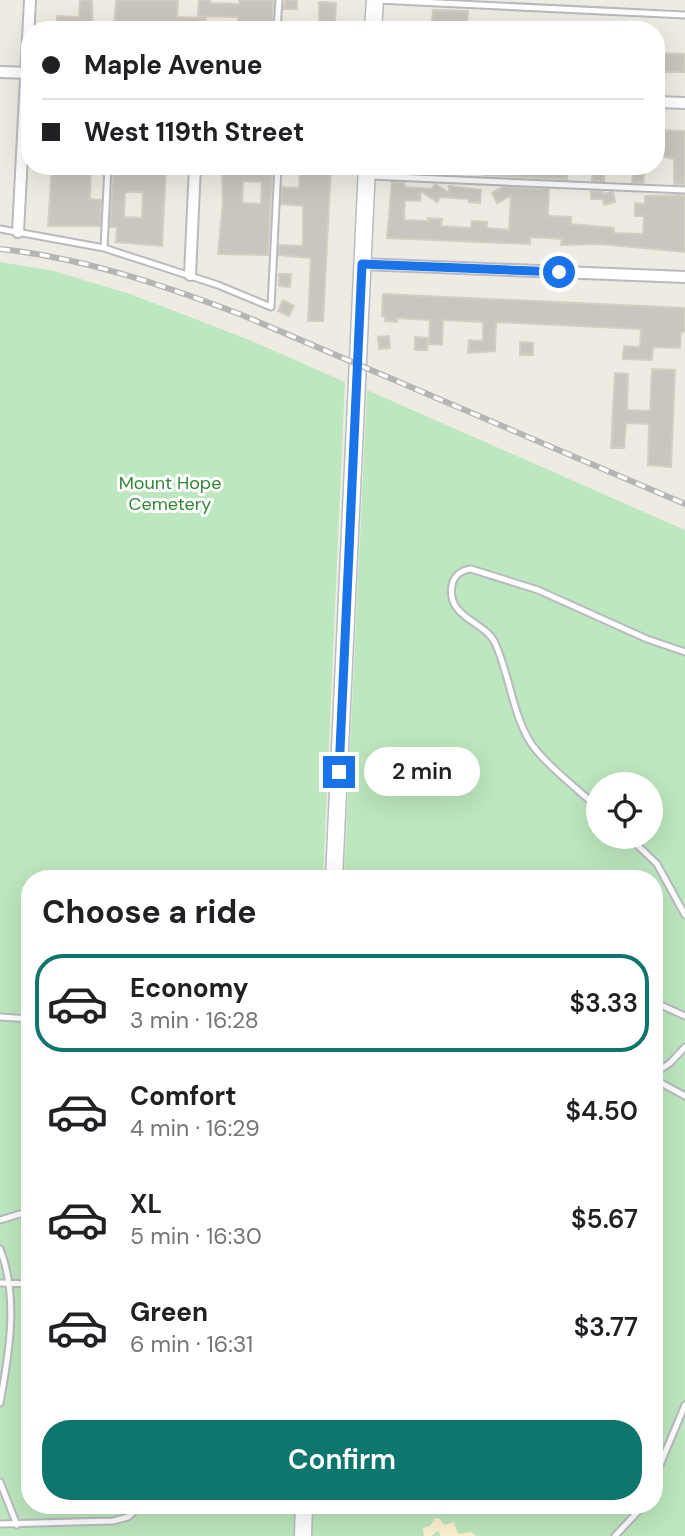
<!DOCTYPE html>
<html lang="en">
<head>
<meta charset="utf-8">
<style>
	body { margin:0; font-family:"DM Sans",sans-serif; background:#f2f2f2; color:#202124; height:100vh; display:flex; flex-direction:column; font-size:26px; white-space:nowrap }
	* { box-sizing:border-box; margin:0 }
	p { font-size:23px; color:#757577 }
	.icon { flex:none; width:38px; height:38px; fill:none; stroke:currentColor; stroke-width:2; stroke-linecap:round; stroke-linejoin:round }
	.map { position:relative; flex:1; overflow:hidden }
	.drawer { position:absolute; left:21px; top:870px; width:642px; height:644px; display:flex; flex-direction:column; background:#fff; border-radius:28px; box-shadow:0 7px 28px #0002 }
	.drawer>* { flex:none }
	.banner { position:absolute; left:21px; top:21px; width:644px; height:154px; border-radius:28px; box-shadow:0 7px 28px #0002; display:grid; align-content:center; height:154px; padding:0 21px; background:#fff }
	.fabs { position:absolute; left:586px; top:772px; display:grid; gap:14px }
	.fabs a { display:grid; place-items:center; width:77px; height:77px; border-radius:50%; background:#fff; box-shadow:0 7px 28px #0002; font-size:35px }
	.end { position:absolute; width:32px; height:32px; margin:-16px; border:9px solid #1a73e8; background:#fff; box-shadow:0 0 0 4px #fff }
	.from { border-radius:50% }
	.bubble { position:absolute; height:49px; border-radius:24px; background:#fff; box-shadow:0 7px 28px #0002; font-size:23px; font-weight:600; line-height:49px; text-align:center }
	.banner b { display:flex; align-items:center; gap:24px; height:66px; font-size:26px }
	.banner b+b { border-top:2px solid #e0e0e0 }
	.banner i { width:18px; height:18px; background:#202124 }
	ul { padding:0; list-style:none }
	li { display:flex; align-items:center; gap:21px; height:98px; margin:0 14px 10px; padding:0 7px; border:4px solid transparent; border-radius:28px }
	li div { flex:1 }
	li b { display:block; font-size:26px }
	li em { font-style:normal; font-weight:600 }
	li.current { border-color:#0f766e }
	li>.icon { width:63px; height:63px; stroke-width:1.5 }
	h2 { padding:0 21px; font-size:32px; line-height:84px }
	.action { display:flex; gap:14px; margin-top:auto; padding:14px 21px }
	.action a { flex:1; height:80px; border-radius:28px; background:#0f766e; color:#fff; font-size:28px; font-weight:600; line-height:80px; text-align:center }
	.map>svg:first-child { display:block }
	.green { fill:#bde7be; fill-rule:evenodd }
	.sand { fill:#fcf2cf }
	.water { fill:#a2d5ff }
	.building { fill:#c9c6bf; stroke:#d3cec0; stroke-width:2; fill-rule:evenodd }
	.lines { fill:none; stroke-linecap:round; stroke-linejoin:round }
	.lane-casing { stroke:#b8babf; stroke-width:9 }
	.street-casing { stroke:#b8babf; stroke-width:14 }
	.secondary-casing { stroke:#b8bcc2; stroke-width:19 }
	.lane { stroke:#fff; stroke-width:5 }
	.street { stroke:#fff; stroke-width:10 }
	.secondary { stroke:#fff; stroke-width:16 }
	.rail-casing { stroke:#b4b5b5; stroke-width:6 }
	.rail { stroke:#fff; stroke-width:3.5; stroke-dasharray:10; stroke-linecap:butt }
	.route { stroke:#1a73e8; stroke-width:9 }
	.labels { text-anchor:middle; stroke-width:6; stroke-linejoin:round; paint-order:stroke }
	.park-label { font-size:18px; fill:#308635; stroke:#fff }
</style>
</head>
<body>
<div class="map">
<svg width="685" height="1536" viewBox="0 0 685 1536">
	<rect width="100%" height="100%" fill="#eeece2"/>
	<path class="green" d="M0,262l54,9 76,23 117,45 98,43 -22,496h-293v627h266l-1,31h-295z
		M367,390l318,140v1006h-373l1,-31h341v-627h-310zM598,784h53v52h-53z"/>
	<path class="sand" d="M435,1518l5,1 4,6 10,-3 4,12 13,-2 5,4h-35l-3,-5 -7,5h-7l-1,-8 7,-2z"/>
	<path class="water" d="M654,1125l4,5 5,50 -8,20z"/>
	<path class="building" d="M80,0h12l1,30h-37l1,-14 22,1z
		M116,0h62l-1,17 29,1v12h-92z
		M199,0h11v3l29,1v-4h34l-1,30h-34v-13l-40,-1z
		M285,0h12v9h-13z
		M319,2l17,1 -1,20 -16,-1z
		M433,10l35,1 -1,12 -35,-1z
		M657,53l28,1v18h-29z
		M658,130l27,1v54l-11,-1v-25l-17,-4z
		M52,166h39l-1,33 11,1 -1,26h-52z
		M114,166h52l-4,80 -46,-4 1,-15h-7zM125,192h18l-1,26 -18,-1z
		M222,166l50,5 -4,84 -50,-1 5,-52zM243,181l19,1 -1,22 -19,-1z
		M300,166h31l-8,155h-15l3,-63 -32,-3v-10l24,1v-40l-22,-2 1,-17 17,1z
		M485,166l83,1 -1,12 -83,-4z
		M593,166h12l-1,15h-12z
		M633,174h11l-1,9 -11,-1z
		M392,182l12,1 1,4 27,2 3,-5 14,9v-7l32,4 -1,13 -11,-1v-3l-29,-2 -3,5 -16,-11 -1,10 -15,-1 -1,20 24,1v-3l14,1 -1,7 30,2 1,-7 15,1v6l22,2 2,-34 -14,7 -5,-10 11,-6 46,2 -1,27 23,1v7l43,4v5l29,1 1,-18h-9v-13l10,1v-8l40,-1v57l-85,-8 -39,1 1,-6 -32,-2v7l-143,-6z
		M591,191l12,1v2l10,-2 2,10 -11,3 -1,-6h-12z
		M279,274h12l-1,13 -11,-1z
		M383,294l302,14v24h-4l-1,16 -27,-1 -1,13 -29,-1 1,-13 16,1 1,-18 -145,-7 -1,29 -27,2 1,-13 14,1v-19l-40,-2 -1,25 -13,-1 1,-24 -33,-2v4l-12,-1v-5h-3z
		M283,300l11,6 -5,10 -11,-5z
		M389,336l1,12 -11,1 -1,-12z
		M415,337l13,1 -1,12h-12z
		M520,342l13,1v12h-13z
		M652,369l23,1 -4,97 -23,-2 1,-41 -23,-1 -2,25h-13l4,-75 13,1 -1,36 23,1z"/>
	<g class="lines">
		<g class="lane-casing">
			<path id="lane" d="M377,0l308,15
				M277,30l2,-30
				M370,176l315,14
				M0,229l104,19 114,37 53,22 7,-141
				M104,248l4,-82
				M598,808c-18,-17 -58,-48 -69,-68 -17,-29 -20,-67 -34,-97 -10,-22 -49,-25 -43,-58 2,-10 10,-15 19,-16l67,21 109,49 38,13
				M628,836l29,28 28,51
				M654,1002l31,14
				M0,1017l30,2
				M654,1074l16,-11 15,-16
				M654,1079l31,17
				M0,1220l30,-9
				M0,1249c19,48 9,105 0,154
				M0,1283l30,1
				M654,1479l31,-74
				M0,1482l17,43
				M0,1524l113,-3 15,-4 13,-12
				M615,1536l29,-31"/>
		</g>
		<g class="street-casing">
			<path id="street" d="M0,72l30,1
				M656,102l29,1
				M18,232l12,-232
				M362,264l323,13
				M190,275l5,-109"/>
		</g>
		<g class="secondary-casing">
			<path id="secondary" d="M373,30l2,-30
				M334,878l33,-712
				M303,1536l1,-31"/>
		</g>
		<use href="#lane" class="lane"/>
		<use href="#street" class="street"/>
		<use href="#secondary" class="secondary"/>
		<g class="rail-casing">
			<path id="rail" d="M0,249c84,9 163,36 242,66l443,189"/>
		</g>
		<use href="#rail" class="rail"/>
	</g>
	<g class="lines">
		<path class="route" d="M339,772l23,-508 197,8"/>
	</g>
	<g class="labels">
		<g class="park-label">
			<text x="170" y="489">Mount Hope<tspan x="170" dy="21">Cemetery</tspan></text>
		</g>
	</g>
</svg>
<div class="fabs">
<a><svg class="icon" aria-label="locate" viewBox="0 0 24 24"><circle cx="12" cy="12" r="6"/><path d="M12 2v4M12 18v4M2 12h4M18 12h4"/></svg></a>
</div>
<i class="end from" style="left:559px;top:272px"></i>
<i class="end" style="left:339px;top:772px"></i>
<div class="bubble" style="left:364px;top:747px;width:116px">2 min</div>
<div class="banner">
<b><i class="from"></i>Maple Avenue</b>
<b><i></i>West 119th Street</b>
</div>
<section class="drawer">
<h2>Choose a ride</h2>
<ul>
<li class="current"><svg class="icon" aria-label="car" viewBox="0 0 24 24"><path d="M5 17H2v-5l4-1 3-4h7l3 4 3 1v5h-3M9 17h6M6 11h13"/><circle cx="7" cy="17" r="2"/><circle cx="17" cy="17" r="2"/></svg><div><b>Economy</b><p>3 min · 16:28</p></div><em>$3.33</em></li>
<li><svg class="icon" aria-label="car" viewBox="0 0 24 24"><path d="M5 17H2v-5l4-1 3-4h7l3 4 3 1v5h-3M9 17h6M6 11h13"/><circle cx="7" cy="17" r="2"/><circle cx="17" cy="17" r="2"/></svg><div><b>Comfort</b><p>4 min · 16:29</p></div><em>$4.50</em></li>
<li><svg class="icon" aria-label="car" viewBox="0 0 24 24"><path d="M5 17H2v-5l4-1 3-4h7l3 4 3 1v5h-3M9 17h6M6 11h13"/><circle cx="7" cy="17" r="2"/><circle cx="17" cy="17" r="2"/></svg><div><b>XL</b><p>5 min · 16:30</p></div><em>$5.67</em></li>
<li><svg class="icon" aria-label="car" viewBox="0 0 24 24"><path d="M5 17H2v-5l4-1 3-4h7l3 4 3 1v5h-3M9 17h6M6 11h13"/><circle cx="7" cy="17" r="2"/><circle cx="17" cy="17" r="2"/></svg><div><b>Green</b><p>6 min · 16:31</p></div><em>$3.77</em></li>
</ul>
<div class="action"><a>Confirm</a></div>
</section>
</div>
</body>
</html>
